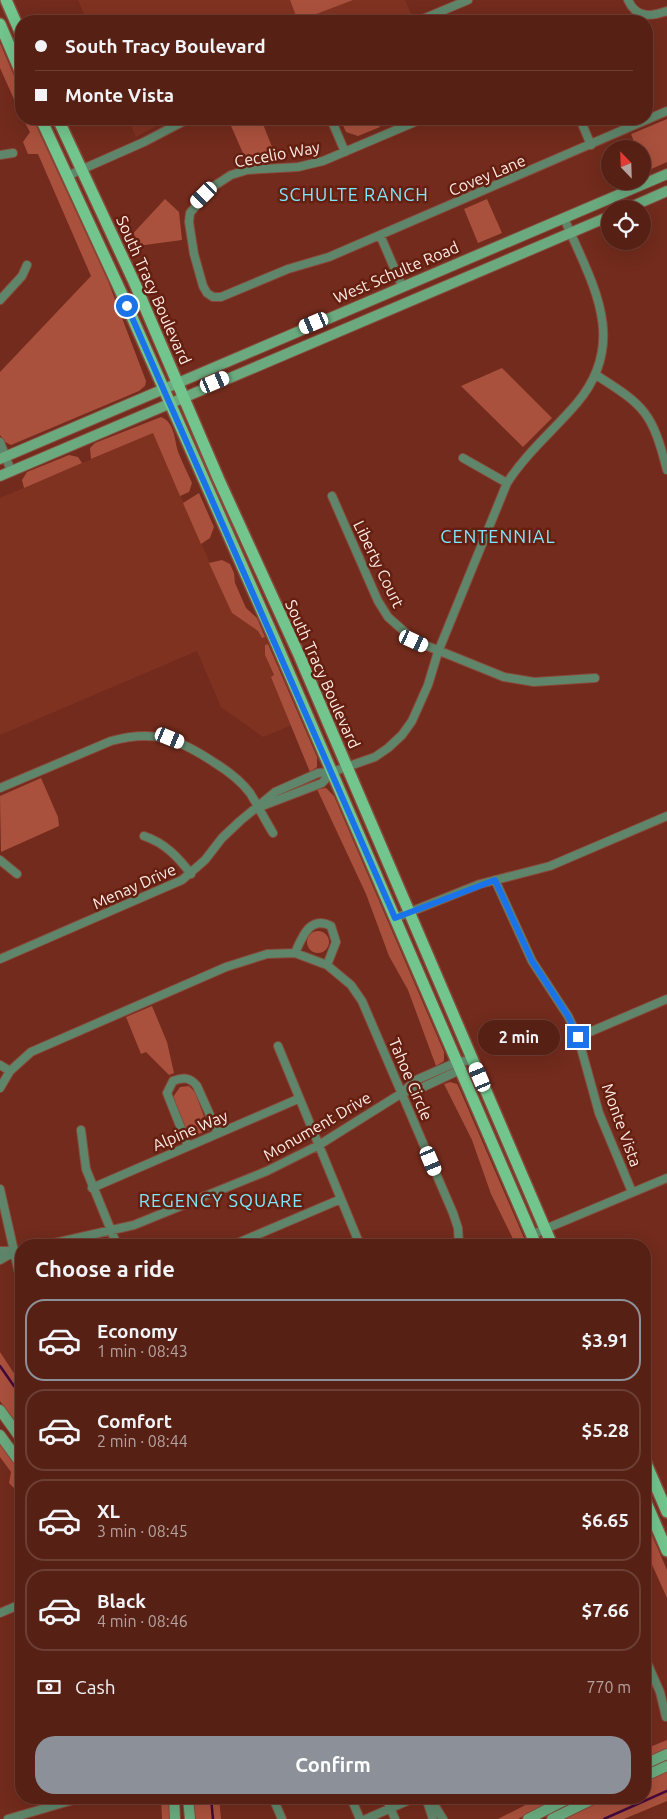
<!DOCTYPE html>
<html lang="en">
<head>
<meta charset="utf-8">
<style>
	body { margin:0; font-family:Ubuntu,sans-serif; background:#5f2d22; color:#f1f3f6; height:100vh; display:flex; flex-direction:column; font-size:19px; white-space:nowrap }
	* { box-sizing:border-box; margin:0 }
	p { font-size:16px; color:#b6a3a0 }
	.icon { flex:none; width:28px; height:28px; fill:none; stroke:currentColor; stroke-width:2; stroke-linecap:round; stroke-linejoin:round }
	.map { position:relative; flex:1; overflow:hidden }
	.details { position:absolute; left:15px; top:1239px; width:636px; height:565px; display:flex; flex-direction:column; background:#562015; border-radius:20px; box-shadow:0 5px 20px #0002,0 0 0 1px #6c3e34 }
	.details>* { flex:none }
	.top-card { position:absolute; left:15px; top:15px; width:638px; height:110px; border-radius:20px; box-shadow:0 5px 20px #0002,0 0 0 1px #6c3e34; display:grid; align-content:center; height:110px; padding:0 20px; background:#562015 }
	.needle { width:32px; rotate:337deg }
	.tools { position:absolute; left:601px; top:140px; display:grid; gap:10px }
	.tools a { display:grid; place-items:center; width:50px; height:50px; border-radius:50%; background:#562015; box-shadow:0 5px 20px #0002,0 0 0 1px #6c3e34; font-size:25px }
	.end { position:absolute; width:22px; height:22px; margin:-11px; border:6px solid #1a73e8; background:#fff; box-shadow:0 0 0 2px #fff }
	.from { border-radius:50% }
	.bubble { position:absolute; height:35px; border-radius:18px; background:#562015; box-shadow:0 5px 20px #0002,0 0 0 1px #6c3e34; font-size:16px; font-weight:600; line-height:35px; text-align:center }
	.car { position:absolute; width:15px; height:30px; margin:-15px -8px; border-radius:6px; box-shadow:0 0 4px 1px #0007; background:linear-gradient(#fff 24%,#345 0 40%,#fff 0 76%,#345 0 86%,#fff 0) }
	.top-card b { display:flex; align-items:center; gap:18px; height:48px; font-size:19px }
	.top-card b+b { border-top:1px solid #6c3e34 }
	.top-card i { width:12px; height:12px; background:#f1f3f6 }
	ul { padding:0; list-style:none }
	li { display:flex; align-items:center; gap:15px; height:82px; margin:0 10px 8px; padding:0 10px; border:2px solid #6c3e34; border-radius:20px }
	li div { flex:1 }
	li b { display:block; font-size:19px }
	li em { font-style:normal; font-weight:600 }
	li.current { border-color:#8c9099 }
	li>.icon { width:45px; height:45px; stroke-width:1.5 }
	h2 { padding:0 20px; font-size:22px; line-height:60px }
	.pay { display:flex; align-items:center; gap:12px; height:55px; padding:0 20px; font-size:19px }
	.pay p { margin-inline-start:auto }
	.action { display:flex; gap:10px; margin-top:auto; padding:10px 20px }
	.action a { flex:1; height:58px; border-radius:20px; background:#8c9099; color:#fff; font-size:20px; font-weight:600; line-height:58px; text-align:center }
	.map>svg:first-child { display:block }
	.built { fill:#803221 }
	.green { fill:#aa513d }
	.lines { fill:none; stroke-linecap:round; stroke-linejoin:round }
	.stream { stroke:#44093d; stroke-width:2.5 }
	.street-casing { stroke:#884a3c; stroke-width:10 }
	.secondary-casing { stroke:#884a3c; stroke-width:12 }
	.primary-casing { stroke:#884a3c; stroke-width:14 }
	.street { stroke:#5f866a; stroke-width:8 }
	.secondary { stroke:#6aaa7e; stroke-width:10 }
	.primary { stroke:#72c58d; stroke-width:11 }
	.route { stroke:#1a73e8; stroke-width:6 }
	.labels { text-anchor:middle; stroke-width:5; stroke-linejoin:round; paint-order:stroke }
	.street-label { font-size:16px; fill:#feece7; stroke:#651f10 }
	.neighbourhood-label { font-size:18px; letter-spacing:1px; fill:#80e6fc; stroke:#651f10 }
</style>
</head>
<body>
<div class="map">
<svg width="667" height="1819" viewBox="0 0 667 1819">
	<rect width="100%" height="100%" fill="#722b1c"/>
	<path class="built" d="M78,0h327l6,14 -16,7h-308z
		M128,119h41l-33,18z
		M153,433l79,180 26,18 4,7 3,-1 3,7 -3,1v10l9,21 -3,1 21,48 -29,12 -42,-30 -24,-56 -197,84v-237z"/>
	<path class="green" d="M290,0h63l-55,21z
		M0,43l21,49v23l-21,-47z
		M23,119h10l75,162 38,100 -1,5 -6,5 -128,54 -6,-3 -5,-7v-63l91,-96 -53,-122h-10l-5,-12 7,-10z
		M228,119h33l15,38 -30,3z
		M340,119h36l4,8 -22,9 -12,-4z
		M667,119v43l-20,9 -4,-11 -1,-11h-5l-6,-15z
		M165,199l14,13 3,28 -52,7 -3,-7z
		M487,199l15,34 -24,10 -14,-34z
		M502,368l50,50 -29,29 -62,-61z
		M161,417c15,6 13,25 18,37 4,10 9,20 13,29l-3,9 -9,4 -27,-63 -62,26 -1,-11 5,-5z
		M69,455l9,2 4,6 -58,25 -2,-8 5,-8z
		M199,493l15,34 -4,11 -9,6 -18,-41z
		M222,560l8,4 4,9 1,10 11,25 11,10 8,19 -3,1 -4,-7 -26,-18 -23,-50z
		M268,644l49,113v10l-7,5 -39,-95 3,-2 -9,-20v-10z
		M41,778l17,39 1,9 -58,26 -1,-56z
		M326,788l8,8 110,256v9l-8,5 -28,-76 -19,-34 -23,-62 -49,-105z
		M307 942a11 11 0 1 1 22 0a11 11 0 1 1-22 0Z
		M152,1006l15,36 7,31 -5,2 -23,-23 -5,2 -15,-37z
		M450,1082l7,2 3,6 67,155h-11l-25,-51 -19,-54 -28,-56z
		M189,1086l6,6 14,38 -18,7 -5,-6 -13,-34 7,-10z
		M0,1352l21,32v46l-21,-29z
		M0,1443l21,29v27h-5l-1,-10 -6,-6 2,-11 -11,-15z
		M645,1519l22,51v28l-22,-49z
		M667,1740v9l-22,9v-9z
		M667,1772v29l-43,18h-60l45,-21h36v-16z
		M161,1798h7l2,21h-8z
		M193,1798h26l2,21h-26z
		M539,1798h19l-40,21h-20z"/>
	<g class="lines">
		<path class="stream" d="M0,1366l21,30
			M211,1798l2,21
			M604,1819l63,-28"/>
		<g class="street-casing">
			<path id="street" d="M628,0c8,18 22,17 39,11
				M418,21l50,-21
				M331,119l14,33
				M422,119l-99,42 -25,6 -51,3 -16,5 -20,13 -21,25 -1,9 5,32 9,32 4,7 6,4h8l67,-28 41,-12 338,-146
				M580,119l11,26
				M0,155l13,-2
				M67,176l77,-34 44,-23
				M380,235l22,51
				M0,300l22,-24 5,-11
				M596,375c49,31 56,37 71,95
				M0,442l11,29
				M463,458l44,25
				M332,496l46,105 10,16 27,24 89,36 30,5 61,-4
				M0,788l111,-47c44,-12 68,-2 104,22 13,8 26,18 35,30 8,13 15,27 23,40
				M262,806l60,-23 10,-11
				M144,836c21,7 34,21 47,38
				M0,860l17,14
				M495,880l37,81 36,55 10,21 21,76 33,79
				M395,918l85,-34 70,-18 117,-50
				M295,953c7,-16 15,-38 36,-27l5,16 -9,23
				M0,959l182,-79 23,-20 17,-22 18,-17 35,-29 43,-19 14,-1 43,-15 13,-9 14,-13 10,-14 16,-36 10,-33 69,-169c20,-31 47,-53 70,-80 53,-63 14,-121 -13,-185
				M578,1037l89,-38
				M278,1046l82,199
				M0,1065l10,6
				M0,1088l10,-17 21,-19 195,-85 41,-13 28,-1 32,12 24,20 11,16 91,212 5,15 1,17
				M404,1092l15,-3 43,-20
				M81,1130l5,39 31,76
				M188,1146l-21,-53 6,-12c10,-4 17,-4 24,5l21,47
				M92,1188l206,-89
				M0,1189l21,93
				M531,1235l136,-57
				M46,1245l88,-20 133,-54 52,-26 83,-52 14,-13 41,-18 16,-2
				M233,1245l108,-46
				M0,1251h21
				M0,1260l14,-8
				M0,1613l21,-9
				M645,1658l15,34 6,25
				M273,1798l9,21
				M351,1798l9,21
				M386,1798l9,21
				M426,1798l7,21
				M430,1798l13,21
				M275,1802l11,-4
				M8,1819l72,-21
				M366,1819l48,-21"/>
		</g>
		<g class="secondary-casing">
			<path id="secondary" d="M626,209l41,-18
				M0,459l667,-285
				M0,476l610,-260
				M0,1410l21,29
				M0,1435l21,29
				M645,1764l22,-10
				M645,1776l22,-10
				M174,1798l1,21
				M188,1798l2,21
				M528,1819l41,-21
				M552,1819l43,-21"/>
		</g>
		<g class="primary-casing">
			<path id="primary" d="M6,0l15,34
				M0,24l21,49
				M41,119l79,171 154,348 262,607
				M58,119l77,165 84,196 80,175 253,590
				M645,1461l22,51
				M645,1500l22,51"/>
		</g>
		<use href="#street" class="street"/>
		<use href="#secondary" class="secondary"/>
		<use href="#primary" class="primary"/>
	</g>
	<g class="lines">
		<path class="route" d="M127,306l268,612 100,-38 37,81 36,55 10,21"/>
	</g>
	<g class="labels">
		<g class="street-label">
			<text transform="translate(277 154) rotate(-10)" y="6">Cecelio Way</text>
			<text transform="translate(487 175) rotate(-23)" y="6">Covey Lane</text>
			<text transform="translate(396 272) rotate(-23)" y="6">West Schulte Road</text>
			<text transform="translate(154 290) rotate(66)" y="6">South Tracy Boulevard</text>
			<text transform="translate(379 564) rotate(64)" y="6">Liberty Court</text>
			<text transform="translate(323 674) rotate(66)" y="6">South Tracy Boulevard</text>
			<text transform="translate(134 886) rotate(-24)" y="6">Menay Drive</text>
			<text transform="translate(411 1079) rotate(67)" y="6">Tahoe Circle</text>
			<text transform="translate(622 1125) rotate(70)" y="6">Monte Vista</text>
			<text transform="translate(317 1126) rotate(-30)" y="6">Monument Drive</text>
			<text transform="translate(190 1130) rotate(-23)" y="6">Alpine Way</text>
		</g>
		<g class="neighbourhood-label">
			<text x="354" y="201">SCHULTE RANCH</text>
			<text x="498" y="543">CENTENNIAL</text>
			<text x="221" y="1207">REGENCY SQUARE</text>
		</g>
	</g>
</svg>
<div class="tools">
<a><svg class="needle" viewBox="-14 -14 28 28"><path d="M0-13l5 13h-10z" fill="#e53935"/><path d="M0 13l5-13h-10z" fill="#b6a3a0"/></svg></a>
<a><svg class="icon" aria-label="locate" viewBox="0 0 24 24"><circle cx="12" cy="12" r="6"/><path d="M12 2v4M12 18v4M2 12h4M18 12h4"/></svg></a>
</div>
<i class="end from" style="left:127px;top:306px"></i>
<i class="end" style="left:578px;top:1037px"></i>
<div class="bubble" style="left:478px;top:1020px;width:82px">2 min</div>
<i class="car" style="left:204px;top:195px;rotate:225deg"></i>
<i class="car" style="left:314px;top:323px;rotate:247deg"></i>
<i class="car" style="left:215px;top:382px;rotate:67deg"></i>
<i class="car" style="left:414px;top:641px;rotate:115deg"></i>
<i class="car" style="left:170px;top:738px;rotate:112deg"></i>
<i class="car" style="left:480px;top:1077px;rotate:337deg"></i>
<i class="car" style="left:431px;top:1161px;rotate:157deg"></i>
<div class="top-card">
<b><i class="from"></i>South Tracy Boulevard</b>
<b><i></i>Monte Vista</b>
</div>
<section class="details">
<h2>Choose a ride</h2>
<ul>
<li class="current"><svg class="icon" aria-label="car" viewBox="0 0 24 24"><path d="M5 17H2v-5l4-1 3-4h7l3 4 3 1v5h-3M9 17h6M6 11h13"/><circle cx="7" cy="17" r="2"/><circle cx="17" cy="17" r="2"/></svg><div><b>Economy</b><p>1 min · 08:43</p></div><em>$3.91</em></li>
<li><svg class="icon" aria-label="car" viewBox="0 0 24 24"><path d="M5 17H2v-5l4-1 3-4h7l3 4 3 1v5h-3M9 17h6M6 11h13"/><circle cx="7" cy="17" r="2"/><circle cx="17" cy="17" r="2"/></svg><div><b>Comfort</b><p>2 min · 08:44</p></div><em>$5.28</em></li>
<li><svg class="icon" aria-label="car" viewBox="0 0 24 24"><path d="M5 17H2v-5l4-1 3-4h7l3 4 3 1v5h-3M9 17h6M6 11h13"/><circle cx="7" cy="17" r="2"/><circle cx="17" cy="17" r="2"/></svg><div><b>XL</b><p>3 min · 08:45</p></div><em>$6.65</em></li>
<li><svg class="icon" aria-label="car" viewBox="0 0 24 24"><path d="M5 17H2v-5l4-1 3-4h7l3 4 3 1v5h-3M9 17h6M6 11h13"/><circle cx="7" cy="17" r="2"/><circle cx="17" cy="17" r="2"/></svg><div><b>Black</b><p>4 min · 08:46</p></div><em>$7.66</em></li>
</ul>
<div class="pay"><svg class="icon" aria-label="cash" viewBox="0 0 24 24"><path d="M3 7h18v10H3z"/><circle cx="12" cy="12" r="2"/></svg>Cash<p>770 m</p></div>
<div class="action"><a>Confirm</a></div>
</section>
</div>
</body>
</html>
